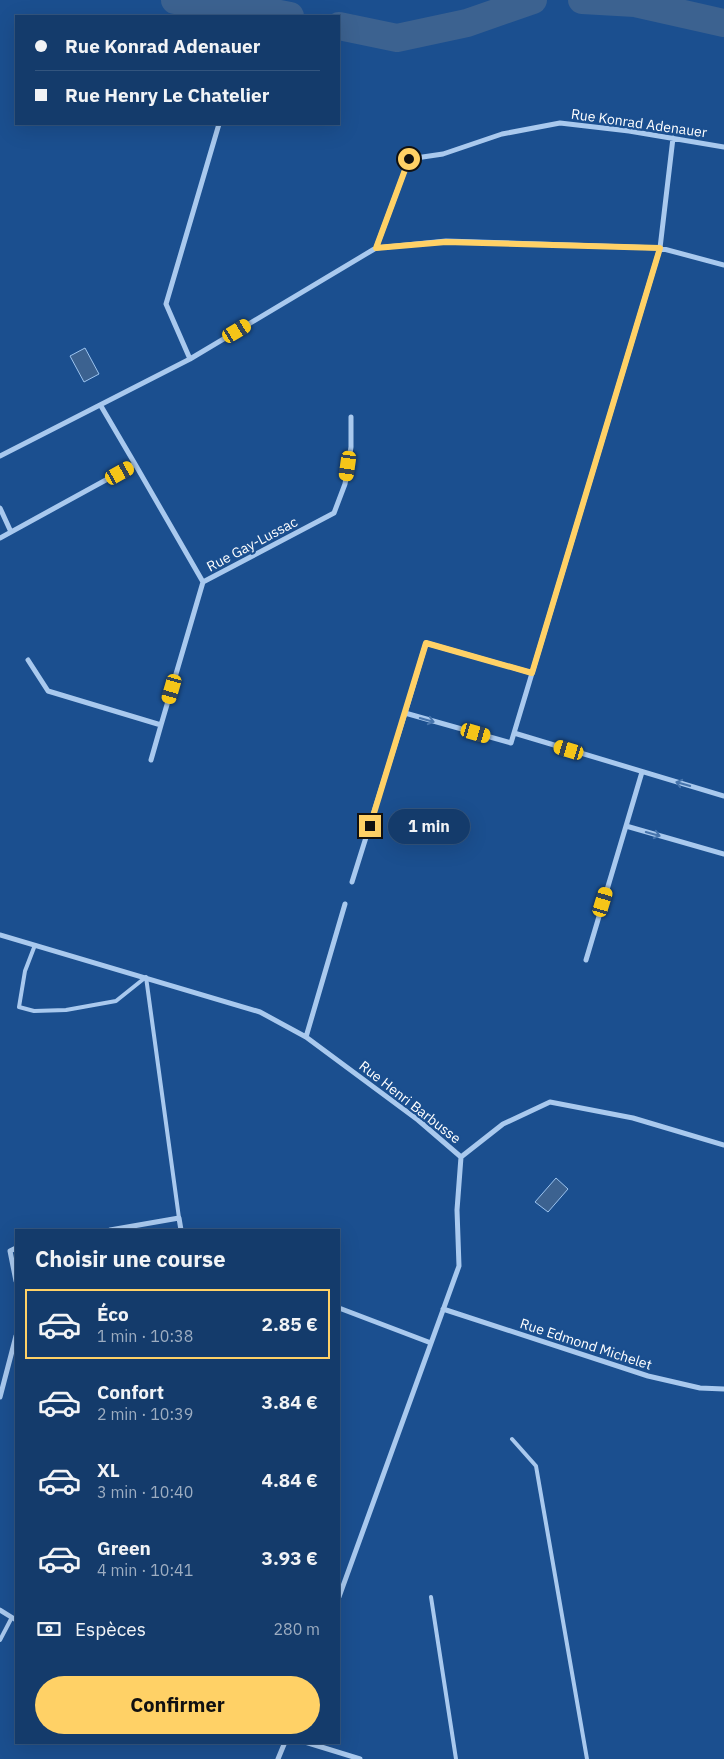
<!DOCTYPE html>
<html lang="fr">
<head>
<meta charset="utf-8">
<style>
	body { margin:0; font-family:"IBM Plex Sans",sans-serif; background:#214673; color:#f1f3f6; height:100vh; display:flex; flex-direction:column; font-size:19px; white-space:nowrap }
	* { box-sizing:border-box; margin:0 }
	p { font-size:16px; color:#9dadc1 }
	.icon { flex:none; width:28px; height:28px; fill:none; stroke:currentColor; stroke-width:2; stroke-linecap:round; stroke-linejoin:round }
	.map { position:relative; flex:1; overflow:hidden }
	.panel { position:absolute; left:15px; top:1229px; width:325px; height:515px; display:flex; flex-direction:column; background:#143b6b; border-radius:0px; box-shadow:0 5px 20px #0002,0 0 0 1px #33557e }
	.panel>* { flex:none }
	.top-card { position:absolute; left:15px; top:15px; width:325px; height:110px; border-radius:0px; box-shadow:0 5px 20px #0002,0 0 0 1px #33557e; display:grid; align-content:center; height:110px; padding:0 20px; background:#143b6b }
	.end { position:absolute; width:22px; height:22px; margin:-11px; border:6px solid #ffd166; background:#111; box-shadow:0 0 0 2px #111 }
	.from { border-radius:50% }
	.bubble { position:absolute; height:35px; border-radius:18px; background:#143b6b; box-shadow:0 5px 20px #0002,0 0 0 1px #33557e; font-size:16px; font-weight:700; line-height:35px; text-align:center }
	.car { position:absolute; width:15px; height:30px; margin:-15px -8px; border-radius:6px; box-shadow:0 0 4px 1px #0007; background:linear-gradient(#f5c518 24%,#345 0 40%,#f5c518 0 76%,#345 0 86%,#f5c518 0) }
	.top-card b { display:flex; align-items:center; gap:18px; height:48px; font-size:19px }
	.top-card b+b { border-top:1px solid #33557e }
	.top-card i { width:12px; height:12px; background:#f1f3f6 }
	ul { padding:0; list-style:none }
	li { display:flex; align-items:center; gap:15px; height:70px; margin:0 10px 8px; padding:0 10px; border:2px solid transparent; border-radius:0px }
	li div { flex:1 }
	li b { display:block; font-size:19px }
	li em { font-style:normal; font-weight:700 }
	li.current { border-color:#ffd166 }
	li>.icon { width:45px; height:45px; stroke-width:1.5 }
	h2 { padding:0 20px; font-size:22px; line-height:60px }
	.pay { display:flex; align-items:center; gap:12px; height:55px; padding:0 20px; font-size:19px }
	.pay p { margin-inline-start:auto }
	.primary-button { display:flex; gap:10px; margin-top:auto; padding:10px 20px }
	.primary-button a { flex:1; height:58px; border-radius:30px; background:#ffd166; color:#111; font-size:20px; font-weight:700; line-height:58px; text-align:center }
	.map>svg:first-child { display:block }
	.water { fill:#3c6290; stroke:#9cc4f0 }
	.lines { fill:none; stroke-linecap:round; stroke-linejoin:round }
	.canal { stroke:#3c6290; stroke-width:28 }
	.service { stroke:#a9c9ee; stroke-width:4 }
	.minor { stroke:#a9c9ee; stroke-width:5 }
	.oneway { stroke:#4674ac }
	.route { stroke:#ffd166; stroke-width:6 }
	.labels { text-anchor:middle; stroke-width:4.5; stroke-linejoin:round; paint-order:stroke }
	.street-label { font-size:14px; fill:#fff; stroke:#1b4f8f }
</style>
</head>
<body>
<div class="map">
<svg width="724" height="1759" viewBox="0 0 724 1759">
	<rect width="100%" height="100%" fill="#1b4f8f"/>
	<path class="water" d="M85,348l14,26 -15,8 -14,-26z
		M556,1178l12,11 -20,23 -13,-10z"/>
	<g class="lines">
		<path class="canal" d="M175,0l54,4 61,12
			M582,0l53,3 89,20
			M339,26l58,12 70,-15 66,-23"/>
		<path class="service" d="M35,945l-10,26 -6,36 15,4 32,-1 50,-9 30,-24
			M146,977l33,241
			M512,1439l24,27 51,293
			M431,1597l25,162
			M0,1640l11,-21"/>
		<path class="minor" d="M376,248l33,-89 34,-5 59,-20 58,-11 69,8 95,16
			M190,359l-24,-55 53,-180
			M0,456l190,-97 186,-111 70,-7 214,7 64,17
			M135,464l68,118
			M0,508l11,24
			M0,538l135,-74 -34,-58
			M28,660l20,31 113,34 42,-143 131,-69 11,-29 6,-37v-30
			M532,673l-106,-30 -21,70 106,30 149,-495 13,-110
			M514,733l210,63
			M151,760l10,-35
			M642,772l-16,54 98,28
			M352,882l53,-169
			M0,935l260,77 46,25 112,83 43,37 -4,53 2,56 -120,331
			M586,960l40,-134
			M306,1037l39,-133
			M461,1157l42,-33 47,-22 83,16 91,27
			M110,1230l69,-12 2,12
			M16,1248l-6,3 6,30
			M339,1308l92,35
			M443,1309l205,67 52,12 24,1
			M0,1397l16,-61
			M0,1610l16,10
			M305,1742l55,17
			M278,1759l7,-17"/>
	</g>
	<defs><path id="oneway-shaft" d="M-6 0H5M1.5-3L5.5 0L1.5 3" fill="none" stroke-width="1.6" stroke-linecap="round" stroke-linejoin="round" transform="scale(1.25)"/></defs>
	<g class="oneway">
		<use href="#oneway-shaft" transform="translate(427 720) rotate(16)"/>
		<use href="#oneway-shaft" transform="translate(683 784) rotate(-164)"/>
		<use href="#oneway-shaft" transform="translate(653 834) rotate(16)"/>
	</g>
	<g class="lines">
		<path class="route" d="M370,826l56,-183 106,30 128,-425 -214,-6 -70,6 33,-89"/>
	</g>
	<g class="labels">
		<g class="street-label">
			<text transform="translate(639 123) rotate(8)" y="5">Rue Konrad Adenauer</text>
			<text transform="translate(252 544) rotate(-28)" y="5">Rue Gay-Lussac</text>
			<text transform="translate(410 1102) rotate(38)" y="5">Rue Henri Barbusse</text>
			<text transform="translate(586 1344) rotate(18)" y="5">Rue Edmond Michelet</text>
		</g>
	</g>
</svg>
<i class="end from" style="left:409px;top:159px"></i>
<i class="end" style="left:370px;top:826px"></i>
<div class="bubble" style="left:388px;top:809px;width:82px">1 min</div>
<i class="car" style="left:237px;top:331px;rotate:59deg"></i>
<i class="car" style="left:348px;top:466px;rotate:188deg"></i>
<i class="car" style="left:120px;top:473px;rotate:61deg"></i>
<i class="car" style="left:172px;top:689px;rotate:196deg"></i>
<i class="car" style="left:476px;top:733px;rotate:106deg"></i>
<i class="car" style="left:569px;top:750px;rotate:287deg"></i>
<i class="car" style="left:603px;top:902px;rotate:17deg"></i>
<div class="top-card">
<b><i class="from"></i>Rue Konrad Adenauer</b>
<b><i></i>Rue Henry Le Chatelier</b>
</div>
<section class="panel">
<h2>Choisir une course</h2>
<ul>
<li class="current"><svg class="icon" aria-label="car" viewBox="0 0 24 24"><path d="M5 17H2v-5l4-1 3-4h7l3 4 3 1v5h-3M9 17h6M6 11h13"/><circle cx="7" cy="17" r="2"/><circle cx="17" cy="17" r="2"/></svg><div><b>Éco</b><p>1 min · 10:38</p></div><em>2.85 €</em></li>
<li><svg class="icon" aria-label="car" viewBox="0 0 24 24"><path d="M5 17H2v-5l4-1 3-4h7l3 4 3 1v5h-3M9 17h6M6 11h13"/><circle cx="7" cy="17" r="2"/><circle cx="17" cy="17" r="2"/></svg><div><b>Confort</b><p>2 min · 10:39</p></div><em>3.84 €</em></li>
<li><svg class="icon" aria-label="car" viewBox="0 0 24 24"><path d="M5 17H2v-5l4-1 3-4h7l3 4 3 1v5h-3M9 17h6M6 11h13"/><circle cx="7" cy="17" r="2"/><circle cx="17" cy="17" r="2"/></svg><div><b>XL</b><p>3 min · 10:40</p></div><em>4.84 €</em></li>
<li><svg class="icon" aria-label="car" viewBox="0 0 24 24"><path d="M5 17H2v-5l4-1 3-4h7l3 4 3 1v5h-3M9 17h6M6 11h13"/><circle cx="7" cy="17" r="2"/><circle cx="17" cy="17" r="2"/></svg><div><b>Green</b><p>4 min · 10:41</p></div><em>3.93 €</em></li>
</ul>
<div class="pay"><svg class="icon" aria-label="cash" viewBox="0 0 24 24"><path d="M3 7h18v10H3z"/><circle cx="12" cy="12" r="2"/></svg>Espèces<p>280 m</p></div>
<div class="primary-button"><a>Confirmer</a></div>
</section>
</div>
</body>
</html>
